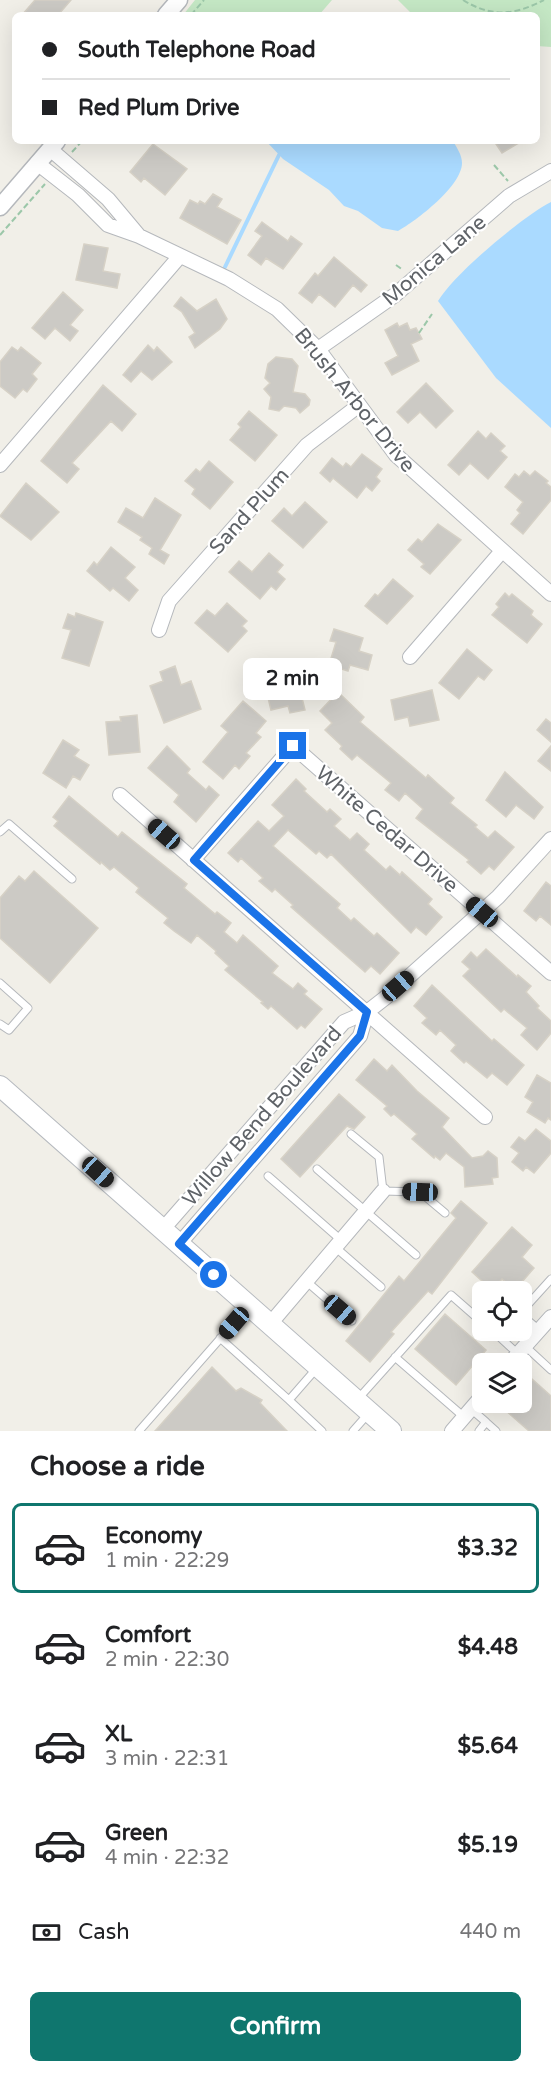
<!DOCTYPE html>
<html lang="en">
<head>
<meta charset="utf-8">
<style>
	body { margin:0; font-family:"Varela Round",sans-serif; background:#f6f6f6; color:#202124; height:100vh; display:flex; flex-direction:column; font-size:22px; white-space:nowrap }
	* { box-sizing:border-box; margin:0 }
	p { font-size:20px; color:#757577 }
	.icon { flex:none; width:33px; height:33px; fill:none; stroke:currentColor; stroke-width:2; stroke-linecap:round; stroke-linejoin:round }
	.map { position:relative; height:1431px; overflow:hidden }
	.sheet { display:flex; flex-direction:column; background:#fff; flex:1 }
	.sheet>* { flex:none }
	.top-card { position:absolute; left:12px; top:12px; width:528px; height:132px; border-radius:9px; box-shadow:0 6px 24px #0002; display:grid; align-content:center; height:132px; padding:0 30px; background:#fff }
	.fabs { position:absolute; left:472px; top:1281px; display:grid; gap:12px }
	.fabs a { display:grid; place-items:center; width:60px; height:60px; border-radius:9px; background:#fff; box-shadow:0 6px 24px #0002; font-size:30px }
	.end { position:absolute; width:27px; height:27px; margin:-14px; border:8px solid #1a73e8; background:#fff; box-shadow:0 0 0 3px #fff }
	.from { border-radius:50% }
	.bubble { position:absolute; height:42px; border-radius:9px; background:#fff; box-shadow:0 6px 24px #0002; font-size:20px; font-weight:700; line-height:42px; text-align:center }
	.car { position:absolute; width:18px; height:36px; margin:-18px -9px; border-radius:8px; box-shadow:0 0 4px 2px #0007; background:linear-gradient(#222 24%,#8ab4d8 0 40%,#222 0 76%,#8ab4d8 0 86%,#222 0) }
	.top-card b { display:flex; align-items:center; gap:21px; height:57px; font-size:22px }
	.top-card b+b { border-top:2px solid #e0e0e0 }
	.top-card i { width:15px; height:15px; background:#202124 }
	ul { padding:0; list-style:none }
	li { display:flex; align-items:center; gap:18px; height:90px; margin:0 12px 9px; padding:0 18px; border:3px solid transparent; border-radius:9px }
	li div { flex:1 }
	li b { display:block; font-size:22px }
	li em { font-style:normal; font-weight:700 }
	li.active { border-color:#0f766e }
	li>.icon { width:54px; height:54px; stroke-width:1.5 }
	h2 { padding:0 30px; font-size:27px; line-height:72px }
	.pay { display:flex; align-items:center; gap:15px; height:66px; padding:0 30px; font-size:22px }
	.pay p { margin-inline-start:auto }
	.button { display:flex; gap:12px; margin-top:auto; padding:12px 30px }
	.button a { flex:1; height:69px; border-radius:9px; background:#0f766e; color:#fff; font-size:24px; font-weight:700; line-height:69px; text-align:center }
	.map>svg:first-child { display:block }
	.green { fill:#c5e8c5 }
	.water { fill:#aadaff }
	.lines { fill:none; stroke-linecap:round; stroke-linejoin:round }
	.stream { stroke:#aadaff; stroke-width:4 }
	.building { fill:#cccac5; stroke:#d6d1c6; stroke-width:1.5 }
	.service-casing { stroke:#b5b8bc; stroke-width:9 }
	.minor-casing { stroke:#b5b8bc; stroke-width:16 }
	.tertiary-casing { stroke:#b5b8bc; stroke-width:19 }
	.secondary-casing { stroke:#b6babf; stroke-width:22 }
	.path { stroke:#9cc7a9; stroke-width:2; stroke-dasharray:6 3; stroke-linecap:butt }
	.service { stroke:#fff; stroke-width:7 }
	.minor { stroke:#fff; stroke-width:14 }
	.tertiary { stroke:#fff; stroke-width:16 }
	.secondary { stroke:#fff; stroke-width:20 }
	.route { stroke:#1a73e8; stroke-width:8 }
	.labels { text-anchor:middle; stroke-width:4.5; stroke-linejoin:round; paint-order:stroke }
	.street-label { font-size:21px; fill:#5f6368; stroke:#fff }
</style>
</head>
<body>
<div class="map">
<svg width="551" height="1431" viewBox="0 0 551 1431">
	<rect width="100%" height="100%" fill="#f1efe8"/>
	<path class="green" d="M195,0h137l-13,15h-136z
		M398,0h153v47l-14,-1v-31h-124z"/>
	<path class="water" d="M266,141h187c4,7 9,14 9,22 0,23 -46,58 -64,68l-16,-3 -24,-17 -14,-5 -15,-16 -46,-31z
		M551,202v226l-55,-50 -58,-77c17,-28 84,-84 113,-99z"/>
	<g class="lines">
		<path class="stream" d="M225,267l54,-112"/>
	</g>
	<path class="building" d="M35,0h36l-13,15h-36z
		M494,141h28l-20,12z
		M153,144l34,25 -22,26 -21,-17 -3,4 -11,-10z
		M213,194l9,5 -5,8 24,13 -14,24 -47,-26 10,-18 8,4 2,-3 5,3z
		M262,222l26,19 3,-5 11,8 -19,25 -17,-11 -5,7 -13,-10 14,-19 -7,-5z
		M84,244l24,4 -5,23 17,3 -3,14 -41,-8z
		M334,257l33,28 -6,7 -8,-7 -18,22 -16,-13 -7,9 -13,-10 16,-20 3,3z
		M63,292l20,18 -13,15 8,6 -8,10 -15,-13 -10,11 -13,-11z
		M181,297l16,14 19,-12 11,20 -7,10 -25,19 -6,-11 6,-4 -13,-21 -8,-6z
		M397,323l2,4 8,-4 3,7 6,-2 6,11 -11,5 8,17 -27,14 -7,-12 13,-7 -13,-26z
		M148,345l6,6 3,-4 15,15 -20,18 -11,-9 -10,11 -8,-7z
		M12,347l6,4 3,-4 20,16 -9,11 5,5 -10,13 -4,-3 -8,9 -15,-12v-24z
		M276,357l16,2 6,7 -5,26 12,2 5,6 -1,5 -9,8 -4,-5 -12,-2 -5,5 -10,-2 2,-12 -7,-8 6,-6 -5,-5 3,-14z
		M426,383l27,28 -17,17 -16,-16 -12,11 -11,-11z
		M103,385l33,29 -14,17 -11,-10 -39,42 7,6 -12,14 -26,-22z
		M249,411l28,24 -22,26 -25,-21 11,-13 -3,-3z
		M478,431l8,8 5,-6 14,13 -5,5 7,6 -19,22 -18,-16 -11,12 -11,-10z
		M362,454l20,15 -6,8 4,4 -8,10 -6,-5 -9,12 -24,-20 -3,4 -10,-9 12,-15 11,9 3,-4 5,4z
		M209,461l24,21 -23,27 -18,-15 3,-5 -10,-8 11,-12 4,3z
		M524,471l6,5 5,-5 13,10 -2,2 5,4v13l-28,34 -12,-10 9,-11 -3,-3 6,-8 -18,-15 10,-13 4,3z
		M26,483l33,29 -28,28 -31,-24z
		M155,498l26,17 -21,35 9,5 -5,9 -15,-10 3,-6 -12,-8 2,-3 -24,-15 8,-14 17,10z
		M305,502l22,20 -24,26 -31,-27 12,-13 8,8z
		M438,524l23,16 -31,34 -9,-7 3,-3 -16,-14 10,-11 4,3z
		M111,547l24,20 -10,11 13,12 -9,11 -16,-13 -3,3 -23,-20 7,-9 3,3z
		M269,553l14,12 -6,7 8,7 -9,11 -5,-4 -11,13 -31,-27 10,-11 13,11z
		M393,579l20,17 -26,28 -22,-18 10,-12 3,2z
		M505,593l4,4 3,-3 21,17 -2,4 11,9 -15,19 -35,-28 7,-8 -3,-3z
		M227,603l20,18 -5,5 5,5 -19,21 -33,-29 12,-13 8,6z
		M76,613l27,9 -14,44 -27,-8 9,-28 -8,-2 5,-14 7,3z
		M334,629l29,9 -4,13 13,4 -4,15 -18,-5 -2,6 -19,-6 7,-23 -6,-1z
		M467,649l25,21 -8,10 -6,-4 -19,23 -20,-16z
		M175,666l6,19 10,-4 10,28 -37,14 -14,-37 13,-5 -3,-9z
		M288,670l2,6 6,-2 9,36 -15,3 -2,-7 -17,4 -7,-29 9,-2 -1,-5z
		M432,690l7,30 -29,6 -2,-9 -13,3 -4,-20z
		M338,692l26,25 -4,5 66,56 2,-3 10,9 16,14 -4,5 27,22 -2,2 13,11 7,-7 19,16 -20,23 -5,-4 -8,8 -14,-12 2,-2 -53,-42 7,-9 -18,-16 -6,8 -14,-11 6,-7 -34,-28 -5,5 -12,-11 2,-3 -17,-16 7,-7 -12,-12z
		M243,701l23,20 -10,12 5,4 -15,16 4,3 -11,13 -4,-4 -12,14 -20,-17 25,-30 -7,-6z
		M137,715l3,37 -31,3 -3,-33 15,-1 -1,-4z
		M546,719l5,4v19l-14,-12z
		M63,740l16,10 -5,6 15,9 -9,15 -7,-4 -7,12 -23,-15z
		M167,746l23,23 -3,4 19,17 3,-4 10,9 -23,27 -22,-20 5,-7 -31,-27z
		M551,746v25l-13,-10z
		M505,772l38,35 -9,12 -18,-14 -10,12 -20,-17z
		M296,779l10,10 -2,2 23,21 3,-3 11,10 -7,7 16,14 7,-7 12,11 -5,6 22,20 4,-4 10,9 2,-3 30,27 -4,5 14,13 -16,18 -10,-8 -5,6 -80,-79 -4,4 -8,-7 -3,3 -28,-24 -15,16 67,58 -3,4 14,13 3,-3 20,18 3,-3 22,20 -19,21 -9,-8 -6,6 -74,-65 2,-2 -18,-16 -3,3 -13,-11 4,-3 -22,-20 -3,4 -10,-9 30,-32 11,10 15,-15 -12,-11z
		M69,796l49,41 4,-5 65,52 -3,4 31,26 2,-2 14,11 -7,9 13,11 6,-8 35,31 -6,7 21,16 5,-6 9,8 -3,3 18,15 -17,19 -4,-3 -4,4 -26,-23 -3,3 -7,-6 2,-1 -38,-32 4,-4 -14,-13 1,-2 -19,-16 -6,8 -17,-12 -10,-8 4,-5 -32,-26 3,-4 -25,-21 -4,3 -9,-8 -1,2 -46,-38 4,-5 -5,-4z
		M34,871l64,57 -48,55 -50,-45v-40l19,-22 6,5z
		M546,882l5,4v39l-11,-9 -4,5 -12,-10z
		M486,949l31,28 1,-2 13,11 -5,6 13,14 -2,2 14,13v12l-14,17 -16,-15 6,-7 -23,-19 -3,3 -38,-36 7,-7 -8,-7 9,-10 6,6z
		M432,985l60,56 2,-2 30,26 -17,20 -15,-12 -5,5 -21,-17 -2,2 -13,-12 5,-6 -16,-15 -4,5 -14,-12 5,-5 -13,-12z
		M374,1059l13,12 5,-6 25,26 32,27 -7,9 30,31 11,-2 5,-5 9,7 1,19 -6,1 1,6 -28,3 -1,-20 -18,-14 -6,7 -5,-4 -1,2 -22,-19 5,-5 -23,-20 -3,2 -7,-7 3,-3 -31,-26z
		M537,1075l14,8v37l-3,-2 -3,5 -18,-11 6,-10 -8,-5z
		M339,1094l26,23 -11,12 -7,-3 -47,51 -19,-18z
		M536,1129l15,12v12l-17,20 -8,-6 -3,4 -11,-9 7,-9 -8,-6 8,-10 6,4z
		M461,1201l26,22 -55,71 -4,-3 -37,41 3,2 -24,28 -24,-21 53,-65 5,5 52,-63 -5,-5z
		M512,1227l20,18 -10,12 12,11 -19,22 -13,-11 -10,11 -20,-18z
		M445,1314l41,36 -30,35 -41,-36z
		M212,1367l24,24 5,-3 21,12 -2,3 27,28h-132z
		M532,1379l19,17v35h-22l-24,-21 6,-8h11v-12z"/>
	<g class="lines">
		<g class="service-casing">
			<path id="service" d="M0,832l9,-8 63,55
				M0,983l28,25 -19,22 -9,-6
				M351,1134l28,23 4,34 37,1 25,21
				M317,1169l99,86
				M268,1176l73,64
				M335,1247l46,40
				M306,1281l46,40
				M492,1330l26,24
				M539,1330l-14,-12 -2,-8 28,-31
				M220,1338l69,62 27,-31
				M525,1346l26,24
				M395,1357l69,60
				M289,1400l33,31
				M357,1400l94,-105 32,28
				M471,1409l15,13
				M139,1431l109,-124
				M353,1431l15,-17
				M479,1431l7,-9 10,9"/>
		</g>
		<g class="minor-casing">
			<path id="minor" d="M37,163l41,32 30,30 31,11 -31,-37 -58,-50
				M139,236l90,43 48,30 41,40 78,106 155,139
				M318,349l77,-54 114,-99 42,-25
				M0,465l180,-209
				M159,630l10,-29 138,-156 51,-39
				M410,657l92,-106
				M120,795l365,322
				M193,860l100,-114 258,227
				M163,1229l181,-207 23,-10 18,-14 113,-101 53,-58
				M179,1244l181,-208 7,-24
				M270,1324l113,-133
				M509,1364l42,-47
				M452,1431l31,-36"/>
		</g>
		<g class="tertiary-casing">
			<path id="tertiary" d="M166,15l13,-15
				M0,207l57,-66"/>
		</g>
		<g class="secondary-casing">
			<path id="secondary" d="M0,1086l391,345"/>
		</g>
		<path class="path" d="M463,0c29,18 52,15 81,0
			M191,15l13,-15
			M72,152l10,-11
			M494,165l14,16
			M0,235l45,-51
			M396,265l7,5
			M419,333l13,-19"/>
		<use href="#service" class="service"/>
		<use href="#minor" class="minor"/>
		<use href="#tertiary" class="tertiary"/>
		<use href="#secondary" class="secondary"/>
	</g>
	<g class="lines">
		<path class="route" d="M214,1275l-35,-31 181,-208 7,-24 -173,-152 99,-114"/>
	</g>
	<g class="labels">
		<g class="street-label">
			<text transform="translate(434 260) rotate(-40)" y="7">Monica Lane</text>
			<text transform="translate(355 400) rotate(51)" y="7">Brush Arbor Drive</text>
			<text transform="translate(249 511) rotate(-48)" y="7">Sand Plum</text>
			<text transform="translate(387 829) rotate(41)" y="7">White Cedar Drive</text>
			<text transform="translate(262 1116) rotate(-49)" y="7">Willow Bend Boulevard</text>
		</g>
	</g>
</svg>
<div class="fabs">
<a><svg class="icon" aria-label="locate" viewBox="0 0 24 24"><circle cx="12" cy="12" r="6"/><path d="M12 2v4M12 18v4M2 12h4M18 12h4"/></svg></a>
<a><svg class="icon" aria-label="layers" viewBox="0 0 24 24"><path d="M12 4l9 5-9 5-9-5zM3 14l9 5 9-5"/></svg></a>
</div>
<i class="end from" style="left:214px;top:1275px"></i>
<i class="end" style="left:293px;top:746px"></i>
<div class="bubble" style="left:243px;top:658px;width:99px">2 min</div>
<i class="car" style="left:164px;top:834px;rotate:311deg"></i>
<i class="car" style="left:482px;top:912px;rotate:311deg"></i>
<i class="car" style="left:398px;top:986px;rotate:49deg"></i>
<i class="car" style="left:98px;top:1172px;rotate:132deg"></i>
<i class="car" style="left:420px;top:1192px;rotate:272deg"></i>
<i class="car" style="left:340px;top:1310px;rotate:131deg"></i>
<i class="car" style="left:234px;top:1323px;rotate:221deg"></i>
<div class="top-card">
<b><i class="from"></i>South Telephone Road</b>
<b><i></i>Red Plum Drive</b>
</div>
</div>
<section class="sheet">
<h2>Choose a ride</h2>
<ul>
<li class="active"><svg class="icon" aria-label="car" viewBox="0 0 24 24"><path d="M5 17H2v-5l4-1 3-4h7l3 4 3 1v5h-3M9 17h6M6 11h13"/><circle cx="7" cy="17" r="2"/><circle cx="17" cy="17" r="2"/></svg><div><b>Economy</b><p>1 min · 22:29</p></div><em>$3.32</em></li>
<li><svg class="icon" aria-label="car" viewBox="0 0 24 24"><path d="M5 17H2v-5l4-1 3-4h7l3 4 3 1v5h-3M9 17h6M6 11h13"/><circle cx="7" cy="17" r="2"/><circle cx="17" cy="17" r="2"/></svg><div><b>Comfort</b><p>2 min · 22:30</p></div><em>$4.48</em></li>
<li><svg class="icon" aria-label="car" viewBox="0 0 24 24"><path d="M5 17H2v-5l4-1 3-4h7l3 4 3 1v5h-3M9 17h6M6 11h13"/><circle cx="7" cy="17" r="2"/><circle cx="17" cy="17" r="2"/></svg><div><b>XL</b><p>3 min · 22:31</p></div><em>$5.64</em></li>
<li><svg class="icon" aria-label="car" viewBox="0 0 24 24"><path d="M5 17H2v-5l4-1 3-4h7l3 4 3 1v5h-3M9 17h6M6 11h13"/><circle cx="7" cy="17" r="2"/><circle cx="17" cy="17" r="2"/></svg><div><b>Green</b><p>4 min · 22:32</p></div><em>$5.19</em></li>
</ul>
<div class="pay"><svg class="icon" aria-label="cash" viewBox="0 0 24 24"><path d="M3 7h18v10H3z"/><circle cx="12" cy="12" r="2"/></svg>Cash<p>440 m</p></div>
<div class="button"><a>Confirm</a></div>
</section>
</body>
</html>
